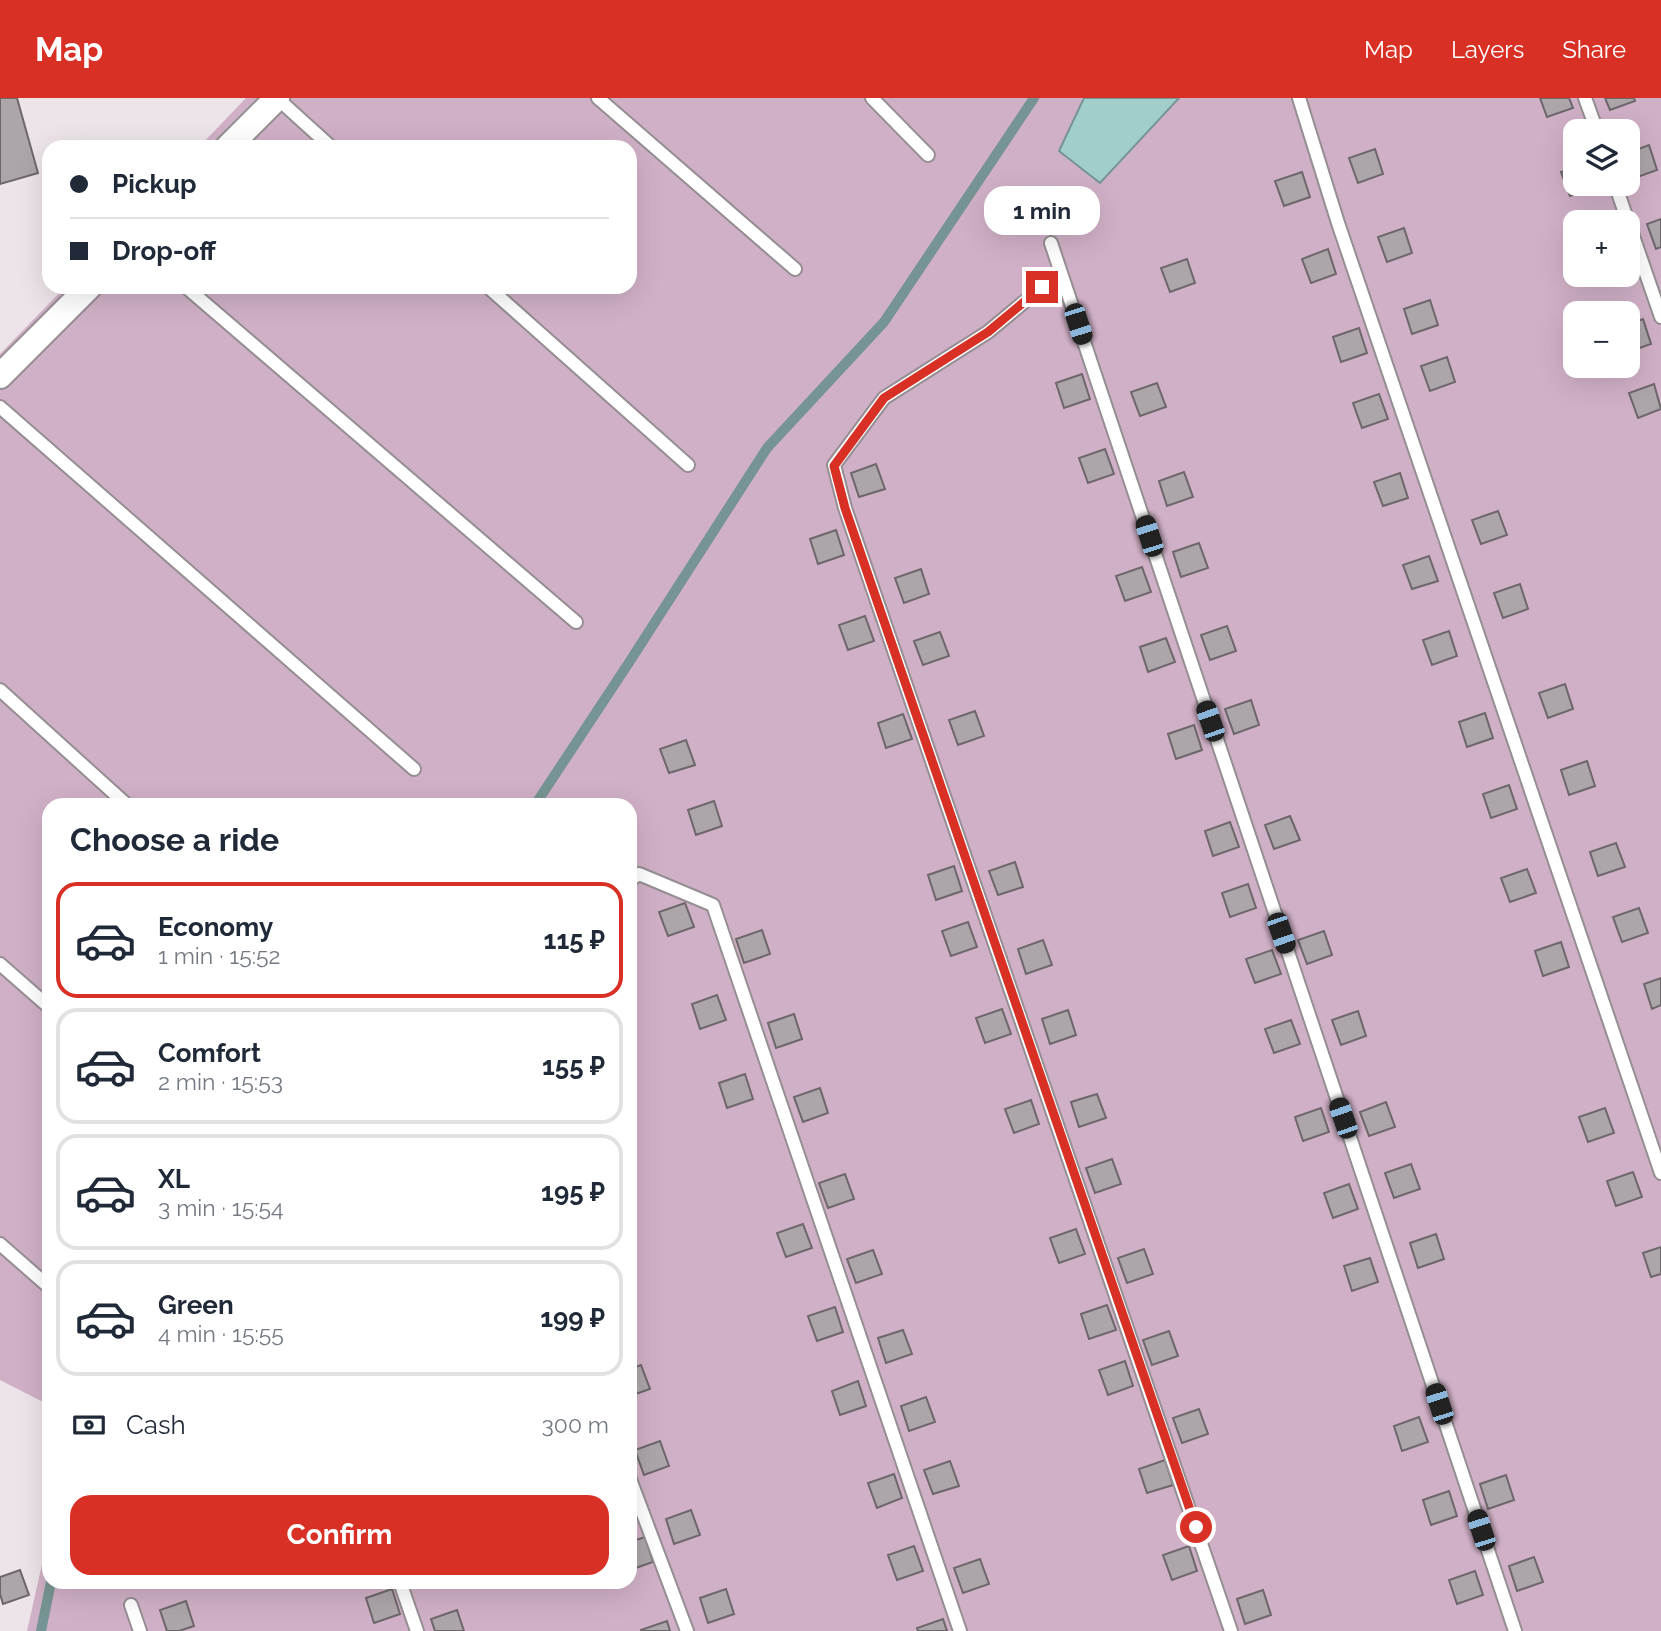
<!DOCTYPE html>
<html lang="en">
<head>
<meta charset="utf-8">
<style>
	body { margin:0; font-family:Raleway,sans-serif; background:#f6f6f7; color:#1f2937; height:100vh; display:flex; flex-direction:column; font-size:26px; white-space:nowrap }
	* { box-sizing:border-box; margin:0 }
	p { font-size:23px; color:#747a83 }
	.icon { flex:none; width:38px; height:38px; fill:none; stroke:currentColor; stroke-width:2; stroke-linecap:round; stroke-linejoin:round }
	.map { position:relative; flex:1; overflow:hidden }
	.side { position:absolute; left:42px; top:700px; width:595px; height:791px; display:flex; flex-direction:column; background:#fff; border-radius:21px; box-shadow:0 7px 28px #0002 }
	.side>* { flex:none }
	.banner { position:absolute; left:42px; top:42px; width:595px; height:154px; border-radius:21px; box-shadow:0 7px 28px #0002; display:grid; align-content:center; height:154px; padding:0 28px; background:#fff }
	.tools { position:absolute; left:1563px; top:21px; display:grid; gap:14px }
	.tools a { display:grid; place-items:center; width:77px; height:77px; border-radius:14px; background:#fff; box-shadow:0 7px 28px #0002; font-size:35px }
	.end { position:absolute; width:32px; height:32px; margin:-16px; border:9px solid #d93025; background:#fff; box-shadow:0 0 0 4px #fff }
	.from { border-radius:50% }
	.bubble { position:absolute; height:49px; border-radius:21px; background:#fff; box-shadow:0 7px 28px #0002; font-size:23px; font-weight:700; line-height:49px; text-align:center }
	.car { position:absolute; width:21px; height:42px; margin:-21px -10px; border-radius:9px; box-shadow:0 0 5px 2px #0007; background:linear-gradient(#222 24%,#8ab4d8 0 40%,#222 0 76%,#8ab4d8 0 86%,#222 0) }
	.banner b { display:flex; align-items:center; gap:24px; height:66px; font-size:26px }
	.banner b+b { border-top:2px solid #e0e1e3 }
	.banner i { width:18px; height:18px; background:#1f2937 }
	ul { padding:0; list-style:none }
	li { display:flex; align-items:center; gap:21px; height:116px; margin:0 14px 10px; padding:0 14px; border:4px solid #e0e1e3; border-radius:21px }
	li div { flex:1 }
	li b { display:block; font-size:26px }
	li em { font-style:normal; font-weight:700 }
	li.selected { border-color:#d93025 }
	li>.icon { width:63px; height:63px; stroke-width:1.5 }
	h2 { padding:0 28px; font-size:32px; line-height:84px }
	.pay { display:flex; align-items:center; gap:18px; height:77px; padding:0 28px; font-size:26px }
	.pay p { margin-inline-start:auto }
	.action { display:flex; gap:14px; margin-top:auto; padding:14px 28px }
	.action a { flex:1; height:80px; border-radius:21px; background:#d93025; color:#fff; font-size:28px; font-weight:700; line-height:80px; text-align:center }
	header { display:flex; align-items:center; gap:42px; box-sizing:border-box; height:98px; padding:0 35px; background:#d93025; color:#fff }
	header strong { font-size:33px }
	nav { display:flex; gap:38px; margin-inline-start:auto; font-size:24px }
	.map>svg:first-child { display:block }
	.green { fill:#d0b0c6; fill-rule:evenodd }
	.water { fill:#a1cecb; stroke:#769493; stroke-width:2 }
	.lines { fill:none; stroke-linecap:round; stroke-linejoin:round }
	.stream { stroke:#769493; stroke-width:10 }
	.building { fill:#aca5aa; stroke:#6d666a; stroke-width:2 }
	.lane-casing { stroke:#958e93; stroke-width:16 }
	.street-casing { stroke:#958e93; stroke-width:28 }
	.lane { stroke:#fff; stroke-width:12 }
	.street { stroke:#fff; stroke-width:24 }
	.route { stroke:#d93025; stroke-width:9 }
</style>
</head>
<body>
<header>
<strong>Map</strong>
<nav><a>Map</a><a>Layers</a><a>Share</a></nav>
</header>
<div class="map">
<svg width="1661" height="1533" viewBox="0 0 1661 1533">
	<rect width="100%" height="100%" fill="#ece4e9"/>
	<path class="green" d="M246,0h1415v1533h-1634l22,-98v49h581v-777h-581v600l-49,-25v-1026l65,-67h565v-140h-431zM1575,33h53v53h-53zM1575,124h53v53h-53zM1575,215h53v53h-53z"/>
	<path class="water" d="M1084,0h95l-79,85 -41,-32z"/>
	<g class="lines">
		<path class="stream" d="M535,707l95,-144 137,-213 117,-126 150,-224
			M41,1533l10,-49"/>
	</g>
	<path class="building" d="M0,0h17l21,75 -38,11z
		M1540,0h29l4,10 -26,9z
		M1605,0h29l1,3 -25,9z
		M1649,47l8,25 -25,9 -4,-12v-14z
		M1375,51l8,25 -25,9 -9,-25z
		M1575,69v17h20l1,3 -26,9 -9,-24z
		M1302,74l8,25 -26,9 -9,-25z
		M1661,121v28l-5,2 -9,-25z
		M1404,130l8,25 -25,9 -9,-25z
		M1328,151l8,25 -25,9 -9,-24z
		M1187,161l8,24 -25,9 -9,-24z
		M1430,202l8,25 -26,9 -8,-25z
		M1643,221l8,25 -23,8v-27z
		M1359,230l8,25 -26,9 -8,-25z
		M1447,259l8,25 -25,9 -9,-25z
		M1082,276l8,25 -26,9 -8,-25z
		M1157,285l9,24 -26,9 -9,-24z
		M1654,286l7,25 -23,9 -9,-25z
		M1379,296l9,25 -26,9 -9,-25z
		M1105,351l9,25 -26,9 -9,-25z
		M876,366l9,25 -26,8 -8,-24z
		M1184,374l9,25 -26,9 -8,-25z
		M1400,375l8,25 -25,8 -9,-24z
		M1498,413l9,24 -26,9 -9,-24z
		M836,432l8,25 -26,9 -8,-25z
		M1199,445l9,25 -27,9 -8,-25z
		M1429,458l9,25 -26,8 -9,-24z
		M1142,469l9,25 -26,9 -9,-25z
		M921,471l8,25 -25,9 -9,-25z
		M1520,486l8,25 -25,9 -9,-25z
		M865,518l9,25 -26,9 -9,-25z
		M1227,528l9,25 -26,9 -9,-25z
		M1449,533l8,25 -25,9 -9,-25z
		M940,534l9,24 -26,9 -9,-24z
		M1166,540l9,24 -27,10 -8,-25z
		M1565,586l8,25 -25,9 -9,-25z
		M1251,602l8,25 -25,9 -9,-25z
		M975,613l9,25 -26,9 -9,-25z
		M1485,615l8,25 -26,9 -8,-25z
		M903,616l9,25 -26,9 -8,-25z
		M1194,627l8,25 -26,9 -8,-25z
		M686,642l9,25 -26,8 -9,-24z
		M1587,663l8,25 -26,9 -8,-25z
		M1509,687l8,24 -26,9 -8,-24z
		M714,703l8,25 -26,9 -8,-25z
		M1290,718l10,24 -26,9 -9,-24z
		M1230,724l9,25 -26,9 -8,-25z
		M1616,745l9,24 -27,9 -8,-24z
		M1015,764l8,25 -25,8 -9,-24z
		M954,768l8,25 -26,9 -8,-25z
		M1527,771l9,24 -26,9 -9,-24z
		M1248,786l8,24 -26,9 -8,-24z
		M685,805l9,24 -26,9 -9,-24z
		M1639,810l9,25 -26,9 -9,-25z
		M968,824l9,25 -26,9 -9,-25z
		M762,832l8,24 -26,9 -8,-24z
		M1324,833l8,24 -25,9 -9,-24z
		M1043,842l9,25 -26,9 -8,-25z
		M1561,844l8,25 -26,9 -8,-25z
		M1272,852l9,24 -26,9 -9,-24z
		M1661,880v27l-9,4 -8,-25z
		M717,897l9,25 -26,9 -8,-25z
		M1002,911l9,25 -26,9 -9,-25z
		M1068,912l8,25 -26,9 -8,-25z
		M1358,913l8,25 -25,9 -9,-25z
		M794,916l8,25 -26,9 -8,-25z
		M1291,922l9,24 -26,9 -9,-24z
		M745,976l8,25 -26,9 -8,-25z
		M820,990l8,25 -25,9 -9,-25z
		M1097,996l9,24 -27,9 -8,-25z
		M1031,1002l8,24 -25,9 -9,-24z
		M1386,1004l9,25 -26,9 -9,-24z
		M1321,1010l8,24 -26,9 -8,-24z
		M1605,1010l9,25 -26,9 -9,-25z
		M1112,1061l9,25 -26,9 -9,-25z
		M1411,1066l9,25 -26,9 -9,-25z
		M1633,1074l9,25 -26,9 -9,-25z
		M845,1076l9,25 -26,9 -9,-25z
		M1349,1086l9,25 -25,9 -9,-25z
		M803,1126l9,24 -26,9 -9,-24z
		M1076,1131l9,25 -26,9 -9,-25z
		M1436,1136l8,25 -26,9 -8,-25z
		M1661,1149v27l-10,3 -8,-24z
		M1144,1151l9,25 -26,9 -9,-25z
		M873,1152l9,24 -26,9 -9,-24z
		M1370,1160l8,24 -26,9 -8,-25z
		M1107,1207l9,25 -27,9 -8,-25z
		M835,1209l8,25 -26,9 -9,-25z
		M903,1232l9,24 -26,9 -8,-25z
		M1169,1233l9,25 -26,9 -9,-25z
		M1125,1263l8,25 -25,9 -9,-25z
		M641,1267l9,24 -20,7v-27z
		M858,1283l8,25 -26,9 -8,-24z
		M926,1299l9,25 -26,9 -8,-25z
		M1199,1311l9,25 -26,9 -9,-25z
		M1419,1319l9,25 -26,9 -8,-25z
		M660,1343l9,25 -25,9 -9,-25z
		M1165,1362l8,25 -26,8 -8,-24z
		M950,1363l9,25 -26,8 -9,-24z
		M894,1376l8,24 -25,10 -9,-25z
		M1506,1377l8,25 -26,9 -8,-25z
		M1449,1393l8,25 -26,9 -8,-25z
		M691,1412l9,25 -26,9 -8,-25z
		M645,1439l8,25 -23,8v-28z
		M914,1448l9,25 -26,9 -9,-25z
		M1189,1448l8,25 -25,9 -9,-25z
		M1534,1459l9,25 -26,9 -8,-25z
		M980,1461l9,25 -26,9 -9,-25z
		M20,1472l9,25 -26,9 -3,-10v-17z
		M1475,1473l8,24 -26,9 -8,-24z
		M392,1491l8,25 -26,9 -8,-25z
		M726,1491l8,25 -26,9 -8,-25z
		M1263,1492l8,25 -26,9 -8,-25z
		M186,1503l8,25 -15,5h-12l-7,-21z
		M457,1512l7,21h-29l-4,-12z
		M943,1521l4,12h-29l-1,-3z
		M667,1523l3,10h-29v-1z"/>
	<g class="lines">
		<g class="lane-casing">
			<path id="lane" d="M277,0l54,49
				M598,0l197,171
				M872,0l56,57
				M1299,0l39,125 323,950
				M1585,0l12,33
				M1615,86l46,133
				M1051,145l464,1388
				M1060,174l-72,60 -104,66 -50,67 11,43 386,1123
				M186,189l390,335
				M488,189l200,178
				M0,309l414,362
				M0,592l127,115
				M630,782l9,-6 74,31 247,726
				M0,866l49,43
				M0,1146l49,43
				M630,1381l57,152
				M400,1484l17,49
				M131,1507l9,26"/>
		</g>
		<g class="street-casing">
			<path id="street" d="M228,49l49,-49
				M0,278l89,-89"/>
		</g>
		<use href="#lane" class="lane"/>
		<use href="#street" class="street"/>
	</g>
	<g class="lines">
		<path class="route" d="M1042,189l-54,45 -104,66 -50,68 11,42 351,1019"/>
	</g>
</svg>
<div class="tools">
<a><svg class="icon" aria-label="layers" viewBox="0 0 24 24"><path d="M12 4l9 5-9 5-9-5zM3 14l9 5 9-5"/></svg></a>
<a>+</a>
<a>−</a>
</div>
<i class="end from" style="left:1196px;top:1429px"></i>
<i class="end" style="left:1042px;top:189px"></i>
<div class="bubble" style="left:984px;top:88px;width:116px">1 min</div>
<i class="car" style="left:1078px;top:226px;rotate:162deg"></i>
<i class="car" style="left:1149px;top:438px;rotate:342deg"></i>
<i class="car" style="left:1210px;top:623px;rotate:341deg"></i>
<i class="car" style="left:1281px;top:835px;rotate:161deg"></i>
<i class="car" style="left:1343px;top:1020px;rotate:341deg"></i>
<i class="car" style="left:1439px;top:1306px;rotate:342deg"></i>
<i class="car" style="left:1481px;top:1432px;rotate:342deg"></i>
<div class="banner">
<b><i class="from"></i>Pickup</b>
<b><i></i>Drop-off</b>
</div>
<section class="side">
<h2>Choose a ride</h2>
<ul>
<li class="selected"><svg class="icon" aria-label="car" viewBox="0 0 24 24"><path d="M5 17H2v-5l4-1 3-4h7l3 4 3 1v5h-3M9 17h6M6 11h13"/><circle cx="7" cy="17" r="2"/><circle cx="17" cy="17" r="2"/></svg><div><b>Economy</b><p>1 min · 15:52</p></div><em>115 ₽</em></li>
<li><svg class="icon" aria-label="car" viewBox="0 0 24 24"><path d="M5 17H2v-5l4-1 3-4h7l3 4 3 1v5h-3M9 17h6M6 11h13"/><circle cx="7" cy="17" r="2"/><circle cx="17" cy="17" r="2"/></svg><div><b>Comfort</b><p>2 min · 15:53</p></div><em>155 ₽</em></li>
<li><svg class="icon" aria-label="car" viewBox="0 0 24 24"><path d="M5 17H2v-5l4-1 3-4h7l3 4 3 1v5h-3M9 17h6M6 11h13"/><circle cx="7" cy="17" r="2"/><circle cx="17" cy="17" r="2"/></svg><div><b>XL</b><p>3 min · 15:54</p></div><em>195 ₽</em></li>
<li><svg class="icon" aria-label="car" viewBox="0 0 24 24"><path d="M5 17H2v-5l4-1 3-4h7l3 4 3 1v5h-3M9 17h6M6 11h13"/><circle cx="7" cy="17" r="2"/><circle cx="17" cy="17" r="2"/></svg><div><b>Green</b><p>4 min · 15:55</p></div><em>199 ₽</em></li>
</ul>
<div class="pay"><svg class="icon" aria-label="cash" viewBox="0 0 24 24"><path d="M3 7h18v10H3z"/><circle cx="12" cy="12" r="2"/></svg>Cash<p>300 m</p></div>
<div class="action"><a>Confirm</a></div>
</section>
</div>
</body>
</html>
